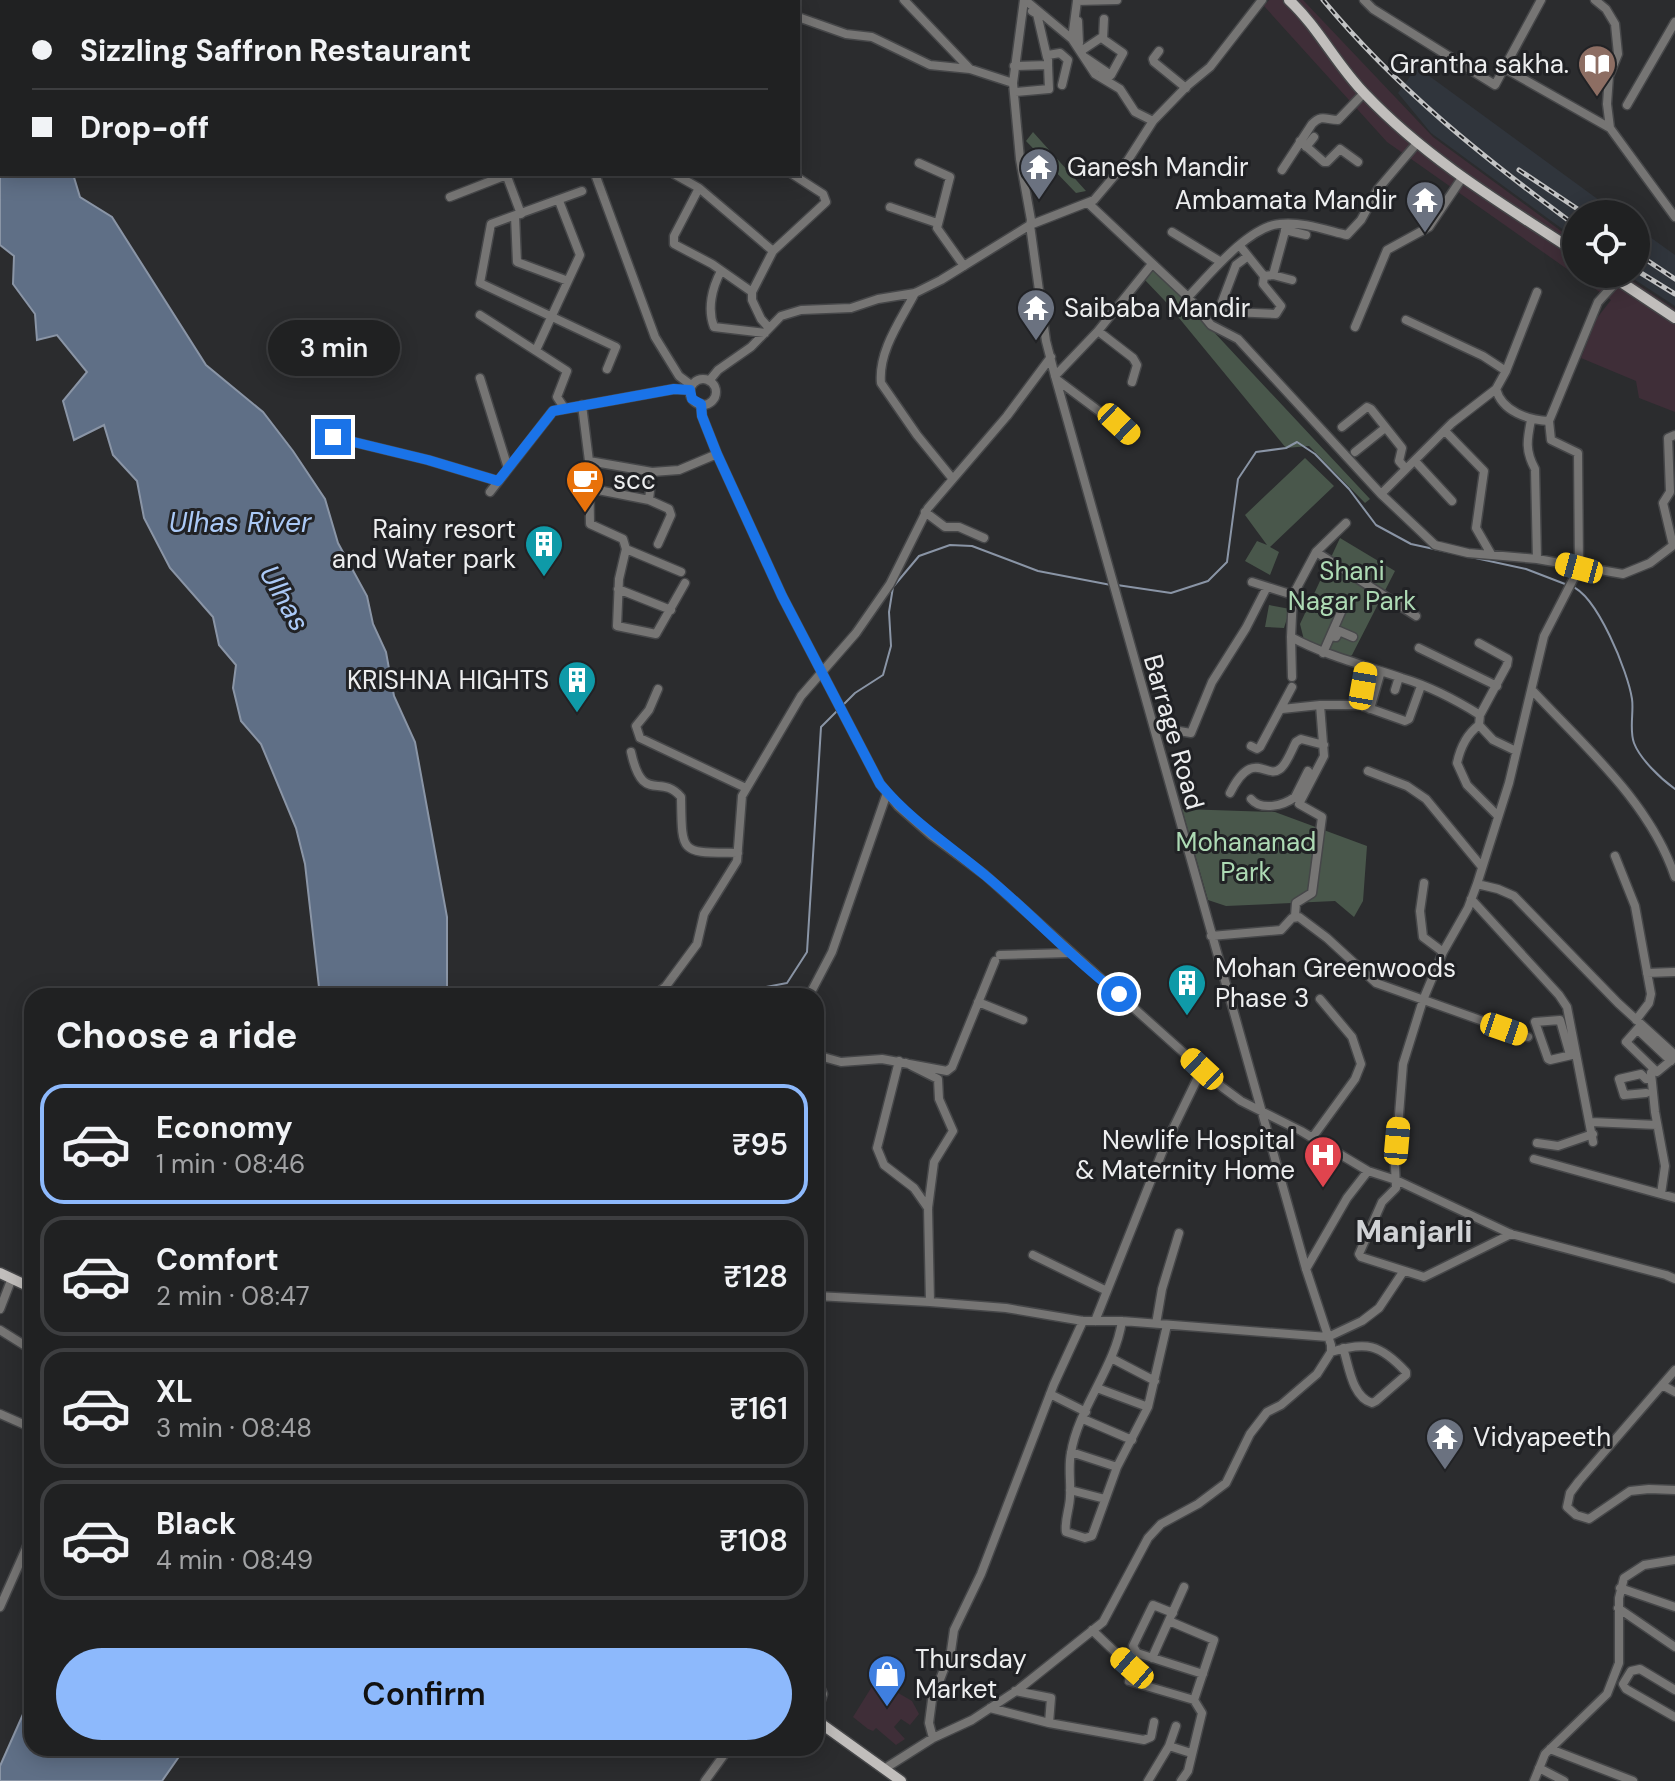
<!DOCTYPE html>
<html lang="en">
<head>
<meta charset="utf-8">
<style>
	body { margin:0; font-family:"DM Sans",sans-serif; background:#28292a; color:#f1f3f6; height:100vh; display:flex; flex-direction:column; font-size:30px; white-space:nowrap }
	* { box-sizing:border-box; margin:0 }
	p { font-size:26px; color:#a2a3a5 }
	.icon { flex:none; width:44px; height:44px; fill:none; stroke:currentColor; stroke-width:2; stroke-linecap:round; stroke-linejoin:round }
	.map { position:relative; flex:1; overflow:hidden }
	.panel { position:absolute; left:24px; top:988px; width:800px; height:768px; display:flex; flex-direction:column; background:#202122; border-radius:24px; box-shadow:0 4px 20px #0003,0 0 0 2px #3d3e40 }
	.panel>* { flex:none }
	.guide { position:absolute; left:0px; top:0px; width:800px; height:176px; box-shadow:0 4px 20px #0003,0 0 0 2px #3d3e40; display:grid; align-content:center; height:176px; padding:0 32px; background:#202122 }
	.controls { position:absolute; left:1562px; top:200px; display:grid; gap:16px }
	.controls a { display:grid; place-items:center; width:88px; height:88px; border-radius:50%; background:#202122; box-shadow:0 4px 20px #0003,0 0 0 2px #3d3e40; font-size:40px }
	.end { position:absolute; width:36px; height:36px; margin:-18px; border:10px solid #1a73e8; background:#fff; box-shadow:0 0 0 4px #fff }
	.from { border-radius:50% }
	.bubble { position:absolute; height:56px; border-radius:28px; background:#202122; box-shadow:0 4px 20px #0003,0 0 0 2px #3d3e40; font-size:26px; font-weight:600; line-height:56px; text-align:center }
	.car { position:absolute; width:24px; height:48px; margin:-24px -12px; border-radius:10px; box-shadow:0 0 6px 2px #0007; background:linear-gradient(#f5c518 24%,#345 0 40%,#f5c518 0 76%,#345 0 86%,#f5c518 0) }
	.guide b { display:flex; align-items:center; gap:28px; height:76px; font-size:30px }
	.guide b+b { border-top:2px solid #3d3e40 }
	.guide i { width:20px; height:20px; background:#f1f3f6 }
	ul { padding:0; list-style:none }
	li { display:flex; align-items:center; gap:24px; height:120px; margin:0 16px 12px; padding:0 16px; border:4px solid #3d3e40; border-radius:24px }
	li div { flex:1 }
	li b { display:block; font-size:30px }
	li em { font-style:normal; font-weight:600 }
	li.on { border-color:#8db9fc }
	li>.icon { width:72px; height:72px; stroke-width:1.5 }
	h2 { padding:0 32px; font-size:36px; line-height:96px }
	.primary-button { display:flex; gap:16px; margin-top:auto; padding:16px 32px }
	.primary-button a { flex:1; height:92px; border-radius:48px; background:#8db9fc; color:#111; font-size:32px; font-weight:600; line-height:92px; text-align:center }
	.map>svg:first-child { display:block }
	.commercial { fill:#3f2e38 }
	.built { fill:#30353c }
	.green { fill:#49574b }
	.water { fill:#5f6f86; stroke:#8a95a6; stroke-width:2 }
	.lines { fill:none; stroke-linecap:round; stroke-linejoin:round }
	.stream { stroke:#8a95a6; stroke-width:2 }
	.minor-casing { stroke:#464749; stroke-width:11 }
	.major-casing { stroke:#464749; stroke-width:13 }
	.minor { stroke:#767574; stroke-width:8 }
	.major { stroke:#c1bebc; stroke-width:10 }
	.rail-casing { stroke:#c2c3c4; stroke-width:5 }
	.rail { stroke:#212225; stroke-width:2; stroke-dasharray:6; stroke-linecap:butt }
	.route { stroke:#1a73e8; stroke-width:10 }
	.labels { text-anchor:middle; stroke-width:6; stroke-linejoin:round; paint-order:stroke }
	.poi-label { font-size:26px; fill:#edeeef; stroke:#212225; text-anchor:start }
	.park-label { font-size:26px; fill:#addab4; stroke:#212225 }
	.street-label { font-size:26px; fill:#edeeef; stroke:#212225 }
	.water-label { font-size:28px; font-style:italic; fill:#abc9f6; stroke:#212225 }
	.quarter-label { font-size:30px; font-weight:bold; fill:#d0d2d5; stroke:#212225 }
</style>
</head>
<body>
<div class="map">
<svg width="1675" height="1781" viewBox="0 0 1675 1781">
	<rect width="100%" height="100%" fill="#2b2c2e"/>
	<path class="commercial" d="M1269,0h34l130,137 143,105v32h46l53,35v103l-36,-14 -3,-17 -55,-23 16,-40 14,-18 -224,-158 -123,-136z
		M876,1680l36,21 7,13 -9,11 -9,-6 -7,8 11,12 -9,6 -20,-17 -3,3 -5,-2 -15,-12z"/>
	<path class="built" d="M1417,67l201,147h-42v25l-145,-106 -33,-40z
		M1636,227l39,28v51l-49,-32h10z"/>
	<path class="green" d="M1033,132l53,59 -10,2 -50,-52z
		M1155,269l215,230 -5,4 -56,-57 -23,2 -121,-147 -21,-22z
		M1305,458l29,28 -64,61 9,5 -9,23 -25,-14 12,-20 10,4 -22,-30z
		M1340,538l55,33 -43,84 -6,4 -42,-19 -4,-16z
		M1269,605l21,4 -6,19 -19,-1z
		M1182,809l93,3 92,34 -4,55 -9,16 -19,-16 -109,5 -18,-6z"/>
	<path class="water" d="M0,0l49,2h-47v172h71l7,23 32,20 94,148 57,47 30,39 32,48 13,44 29,53 6,28 13,28 8,44 21,46 32,175v79h-127l-15,-132 -9,-36 -35,-84 -20,-23 -8,-33 3,-23 -17,-20 -6,-28 -43,-49 -26,-50 -7,-37 -24,-26 -9,-30 -30,15 -11,-39 24,-29 -30,-37 -20,5 -2,-26 -22,-30 1,-28 -14,-11z
		M32,1694v54h153l-23,33h-162v-15z"/>
	<g class="lines">
		<path class="stream" d="M1117,585l54,8 37,-12 19,-19 11,-83 18,-27 30,-4 11,-6 18,12 34,35 27,36 35,19 115,25 39,15
			M1571,586c26,9 57,86 61,113 2,13 -3,31 2,44 6,16 27,36 41,46
			M842,706l13,-13 28,-18 8,-29 -2,-34 4,-25 26,-31 31,-11 22,1 66,25 73,14
			M699,996l12,-5 45,-2 31,-6 20,-31 14,-225 16,-16"/>
		<g class="minor-casing">
			<path id="minor" d="M531,0l1,2
				M752,0l5,2
				M904,0l66,69
				M1025,0l47,39 23,35 25,15 15,23 18,9
				M1364,0l9,9 122,76 46,-85
				M1595,0l11,9 9,15 3,30 -9,22 -2,28 3,24 65,89
				M1032,11l5,3 10,43
				M798,17l48,17 26,3 58,28 40,4 43,14
				M1078,21l1,22 -7,-4 5,-38 40,-1
				M1081,51l21,-14
				M1159,51l-6,8 1,3 32,26
				M1086,58l25,17 12,-22 -20,-14 1,-20
				M1014,66l34,-1v-10l12,-2 8,7 -6,25
				M1504,68l106,60
				M1015,92l34,-3 -1,-24
				M1627,105l48,-83
				M1300,141l24,21h3l13,-13 18,13
				M1306,147l8,-10
				M919,163l31,14 -13,51 27,38
				M1282,170l30,-46c10,-10 14,-4 26,-4l26,-27
				M506,174l15,40
				M595,174l60,163 24,39 12,9
				M674,174l25,14 74,63
				M699,188l-25,48v8l38,20 40,28
				M582,191l-91,33 -11,59 136,64 -9,22
				M450,197l59,-23
				M1088,203l100,94c21,-22 60,-70 91,-73 22,-3 47,6 68,11l14,-15 17,-31 40,-47
				M890,207l47,16
				M515,216l2,46 51,19
				M1285,230l21,5
				M1172,232l49,30
				M1240,246l24,30 -1,8 18,22 -5,8 -45,-2 -9,-10 14,-37 12,-9
				M721,271c-9,17 -14,38 -7,56l51,6
				M1273,275l19,5
				M1264,276l9,-1 14,-51
				M1537,292l-31,79 -10,18c6,23 33,31 53,32
				M915,293c-14,27 -37,58 -34,90l36,52 35,43
				M1188,297l23,28 27,14 143,155 71,-71 44,-34
				M480,315l87,56 -10,26 8,12
				M1406,320l77,36 23,15
				M1355,327l32,-77 42,-23 33,-49
				M769,328l-8,-9 -9,-19v-8l21,-41 53,-49 -3,-8 -31,-20
				M1098,331l35,27 4,7 -5,17
				M536,350l44,-95 -21,-54
				M1055,376l43,-45 54,-67
				M480,378l28,90
				M1056,379l75,56
				M690 392a13 13 0 1 1 26 0a13 13 0 1 1-26 0Z
				M709,381l9,-11 33,-23 30,-31 20,-6 50,-2 27,-9 37,-6 26,-13 89,-55 64,-25 34,-40 25,-39 34,-35 23,-19 52,-67
				M701,404l1,12 15,38 65,142 98,188 18,22 33,29 54,40 237,212 19,14 60,30 67,40 28,9 115,54 155,41 9,4
				M582,405l7,56 1,63 33,15 3,10 55,23
				M1531,420c-4,20 -6,31 4,49l2,90 86,15 27,-11 25,-19
				M1342,427l25,-20 4,2 31,39 -3,13 7,8
				M1446,432l38,39 -8,57 15,26
				M333,437l95,23 70,21
				M1355,452l30,-24
				M589,461l63,11 27,-2 38,-16
				M1415,461l37,40
				M588,488l61,12 20,9 2,6 -13,29
				M490,492l63,-81 121,-22 16,1
				M1381,494l54,51 33,8 69,6
				M649,500l3,-28
				M925,512l20,15h14l25,11
				M1346,523l-30,29 -23,43 -2,42c35,19 73,28 111,41 27,8 54,22 78,37l-1,10 14,15 23,11
				M1673,545l-10,-42 7,-11 -2,-54 7,-3
				M626,549l-7,30 -2,47 39,8 29,-51
				M1316,552l100,64
				M1252,582l41,13
				M618,589l53,21
				M1331,636l5,1 3,-6 14,6
				M1291,637l1,40
				M1479,643l29,16 -1,6 -27,50
				M1419,648l78,38
				M1323,653l22,-50
				M658,689l-9,21 -13,16 4,12 106,50
				M1395,690l4,-13
				M1532,690c52,56 118,112 143,187
				M1360,705l7,-38
				M1282,709l38,-4h40l45,16 4,-2 12,-33
				M1370,709l11,-38
				M1479,725c-12,9 -19,24 -22,38l10,22 31,31
				M1161,728l30,5 21,-51 34,-54 21,-41
				M1251,746l6,3 3,-2 32,-60
				M631,752c12,54 29,20 50,45 1,59 -1,55 57,56
				M1368,771l39,15 19,13 56,68
				M1230,793c23,-46 36,-13 50,-24 7,-5 12,-20 16,-27l5,-3 23,6
				M1295,797l13,-26
				M1251,799c10,12 32,7 44,-2l5,3
				M1615,856l20,50 16,88 -2,9 -13,17
				M1424,883l-4,28 3,26 20,15
				M1477,884l21,5 16,7 104,107 57,52
				M1471,899l88,96 8,12 26,135
				M1295,916l1,-13 16,-10 10,-76 -23,-13 25,-48 -4,-51
				M1211,936l70,-6 11,-12 7,-1 28,21 49,45 152,54
				M1000,955l69,-2
				M1647,973l27,-1
				M654,996l12,-10 31,-42 7,-30 33,-53 5,-65 59,-100 55,-63 34,-49 38,-76 79,-92 44,-59
				M809,996l23,-44 55,-159
				M978,1002l45,18
				M1641,1025l-15,17 31,30 18,-15
				M1638,1030l33,31
				M816,1055l25,7 41,-3 65,12 5,-4 43,-106
				M1570,1055l-10,-35 -25,2 13,37 2,1 26,-6
				M899,1061l-22,87 7,17 30,23 14,20
				M906,1063l32,16 1,20 14,32 -19,31 -6,46 2,94
				M1651,1073l4,39 10,54 -4,28
				M1646,1093l-22,2 -5,-16 22,-5 5,5 5,-1
				M1591,1122l66,3
				M1312,1138l43,-59 6,-15 -9,-27 -32,-38
				M1537,1143l21,3 35,-12
				M1534,1159l141,39
				M1511,1234l-87,43 -63,-20 -2,-3 23,-52 14,-14 -1,-22 8,-102 20,-64 20,-48 25,-44 9,-24 32,-101 35,-147 35,-68 -1,-115 -27,-13 -2,-19 49,-119 20,-22
				M1033,1255l74,36
				M1306,1269l41,-71 21,-27
				M816,1296l114,6 76,6 77,13h39l206,16 34,-16 17,-13 24,-36
				M0,1309l12,-31
				M1095,1321l70,-176 37,-76
				M1122,1321c-7,47 -44,87 -51,132 -3,13 0,29 -1,43 0,12 -6,25 -4,36l19,6 7,-2 25,-69 31,-60 19,-82
				M1156,1324l6,-35 17,-56
				M0,1330l32,20
				M1331,1352c35,-11 49,-8 75,20v3l-30,26 -4,2c-20,-6 -23,-37 -29,-55
				M1111,1358l44,23
				M1675,1370l-96,111 -9,12 -3,14 9,8 13,4 41,-28 19,-2 26,1
				M1662,1385l13,7
				M1097,1388l51,19
				M1050,1394l36,18
				M0,1414l32,14
				M1083,1419l49,21
				M1071,1452l46,15
				M1070,1490l35,9
				M1620,1588l55,19
				M0,1607l32,-72
				M1618,1608l57,39
				M1092,1630l40,38 -3,13 65,19 20,-60 -45,-19
				M1137,1653l-4,-7 20,-41 20,8
				M1152,1658l32,-71
				M1132,1668l5,-15 66,21
				M816,1678l7,16 -7,21
				M1675,1690l-35,-21 -9,2 -8,13 3,5 49,28
				M1015,1691l36,7 -2,25
				M990,1708l59,15 95,17 7,-3 3,-15
				M933,1738l-4,-15 3,-23 19,-49 3,-21 27,-56 73,-190 29,-63
				M1169,1746l22,7
				M1550,1749l83,32
				M1539,1768l25,13
				M884,1769l49,-31 39,-18 47,-31 84,-67 45,-84 13,-14 37,-20 28,-21 24,-49 17,-22 14,-7 36,-31 14,-22v-7l-25,-76 -251,-893 -9,-35 -16,-116 1,-5 -11,-61 -7,-76 11,-83
				M705,1781l24,-33
				M1148,1781l21,-35 7,-20
				M1181,1781l7,-10 14,-58 -8,-13
				M1534,1781l11,-27 62,-60 12,-31v-65l5,-20 20,-13 31,-5"/>
		</g>
		<g class="major-casing">
			<path id="major" d="M1289,0c30,28 48,66 77,95 61,64 136,109 210,157
				M1609,274l66,44
				M0,1273l32,15
				M816,1720l85,61"/>
		</g>
		<use href="#minor" class="minor"/>
		<use href="#major" class="major"/>
		<g class="rail-casing">
			<path id="rail" d="M1323,0c75,90 160,157 253,226
				M1519,170l66,44
				M1636,253l39,26
				M1636,270l39,24"/>
		</g>
		<use href="#rail" class="rail"/>
	</g>
	<g class="lines">
		<path class="route" d="M333,437l95,23 70,21 55,-70 121,-22 16,1 2,9 9,5 1,12 15,38 65,142 98,188c31,37 69,61 106,92 46,38 86,83 133,118"/>
	</g>
	<defs>
		<g id="library-pin" transform="scale(2)"><path d="M0 17L-7.5 6A9.5 9.5 0 1 1 7.5 6Z" fill="#8d6e63" stroke="#212225"/><path d="M-6-4Q-3-5.5-.7-3.5V5Q-3 3-6 4ZM6-4Q3-5.5 .7-3.5V5Q3 3 6 4Z" fill="#fff"/></g>
		<g id="temple-pin" transform="scale(2)"><path d="M0 17L-7.5 6A9.5 9.5 0 1 1 7.5 6Z" fill="#6b7280" stroke="#212225"/><path d="M0-6L5-2H3V0L6.5 2.5H4V6H1.5V3h-3V6H-4V2.5H-6.5L-3 0V-2H-5Z" fill="#fff"/></g>
		<g id="cafe-pin" transform="scale(2)"><path d="M0 17L-7.5 6A9.5 9.5 0 1 1 7.5 6Z" fill="#e8710a" stroke="#212225"/><path d="M-5.5-4.5H6V0H3Q3 3.5 0 3.5H-2.5Q-5.5 3.5-5.5 0ZM3-3.2v2h1.7v-2ZM-6 4.5H4V6H-6Z" fill="#fff"/></g>
		<g id="building-pin" transform="scale(2)"><path d="M0 17L-7.5 6A9.5 9.5 0 1 1 7.5 6Z" fill="#0f9aa8" stroke="#212225"/><path d="M-4-6H4V6H1V3H-1V6H-4ZM-2.5-4.3h1.7v1.8h-1.7ZM.8-4.3h1.7v1.8H.8ZM-2.5-1h1.7V.8h-1.7ZM.8-1h1.7V.8H.8Z" fill="#fff"/></g>
		<g id="hospital-pin" transform="scale(2)"><path d="M0 17L-7.5 6A9.5 9.5 0 1 1 7.5 6Z" fill="#e0444e" stroke="#212225"/><path d="M-5-5h3v3.5h4V-5h3V5h-3V1.5h-4V5h-3Z" fill="#fff"/></g>
		<g id="shop-pin" transform="scale(2)"><path d="M0 17L-7.5 6A9.5 9.5 0 1 1 7.5 6Z" fill="#3f7fe0" stroke="#212225"/><path d="M-5-2.5h2.3a2.7 3.5 0 0 1 5.4 0H5L5.5 6h-11ZM-1.5-2.5h3a1.5 2.3 0 0 0-3 0Z" fill="#fff"/></g>
	</defs>
	<g fill-rule="evenodd">
		<use href="#library-pin" x="1597" y="64"/>
		<use href="#temple-pin" x="1039" y="167"/>
		<use href="#temple-pin" x="1425" y="200"/>
		<use href="#temple-pin" x="1036" y="308"/>
		<use href="#cafe-pin" x="585" y="480"/>
		<use href="#building-pin" x="544" y="544"/>
		<use href="#building-pin" x="577" y="680"/>
		<use href="#building-pin" x="1187" y="983"/>
		<use href="#hospital-pin" x="1323" y="1155"/>
		<use href="#temple-pin" x="1445" y="1437"/>
		<use href="#shop-pin" x="887" y="1674"/>
	</g>
	<g class="labels">
		<g class="poi-label">
			<text x="1569" y="73" text-anchor="end">Grantha sakha.</text>
			<text x="1067" y="176">Ganesh Mandir</text>
			<text x="1397" y="209" text-anchor="end">Ambamata Mandir</text>
			<text x="1064" y="317">Saibaba Mandir</text>
			<text x="613" y="489">scc</text>
			<text x="516" y="538" text-anchor="end">Rainy resort<tspan x="516" dy="30">and Water park</tspan></text>
			<text x="549" y="689" text-anchor="end">KRISHNA HIGHTS</text>
			<text x="1215" y="977">Mohan Greenwoods<tspan x="1215" dy="30">Phase 3</tspan></text>
			<text x="1295" y="1149" text-anchor="end">Newlife Hospital<tspan x="1295" dy="30">&amp; Maternity Home</tspan></text>
			<text x="1473" y="1446">Vidyapeeth</text>
			<text x="915" y="1668">Thursday<tspan x="915" dy="30">Market</tspan></text>
		</g>
		<g class="park-label">
			<text x="1352" y="580">Shani<tspan x="1352" dy="30">Nagar Park</tspan></text>
			<text x="1246" y="851">Mohananad<tspan x="1246" dy="30">Park</tspan></text>
		</g>
		<g class="street-label">
			<text transform="translate(1174 732) rotate(74)" y="9">Barrage Road</text>
		</g>
		<g class="water-label">
			<text x="240" y="532">Ulhas River</text>
			<text transform="translate(285 598) rotate(60)" y="10">Ulhas</text>
		</g>
		<g class="quarter-label">
			<text x="1414" y="1242">Manjarli</text>
		</g>
	</g>
</svg>
<div class="controls">
<a><svg class="icon" aria-label="locate" viewBox="0 0 24 24"><circle cx="12" cy="12" r="6"/><path d="M12 2v4M12 18v4M2 12h4M18 12h4"/></svg></a>
</div>
<i class="end from" style="left:1119px;top:994px"></i>
<i class="end" style="left:333px;top:437px"></i>
<div class="bubble" style="left:268px;top:320px;width:132px">3 min</div>
<i class="car" style="left:1119px;top:424px;rotate:133deg"></i>
<i class="car" style="left:1579px;top:568px;rotate:285deg"></i>
<i class="car" style="left:1363px;top:686px;rotate:10deg"></i>
<i class="car" style="left:1504px;top:1029px;rotate:109deg"></i>
<i class="car" style="left:1202px;top:1069px;rotate:313deg"></i>
<i class="car" style="left:1397px;top:1141px;rotate:5deg"></i>
<i class="car" style="left:1132px;top:1668px;rotate:311deg"></i>
<div class="guide">
<b><i class="from"></i>Sizzling Saffron Restaurant</b>
<b><i></i>Drop-off</b>
</div>
<section class="panel">
<h2>Choose a ride</h2>
<ul>
<li class="on"><svg class="icon" aria-label="car" viewBox="0 0 24 24"><path d="M5 17H2v-5l4-1 3-4h7l3 4 3 1v5h-3M9 17h6M6 11h13"/><circle cx="7" cy="17" r="2"/><circle cx="17" cy="17" r="2"/></svg><div><b>Economy</b><p>1 min · 08:46</p></div><em>₹95</em></li>
<li><svg class="icon" aria-label="car" viewBox="0 0 24 24"><path d="M5 17H2v-5l4-1 3-4h7l3 4 3 1v5h-3M9 17h6M6 11h13"/><circle cx="7" cy="17" r="2"/><circle cx="17" cy="17" r="2"/></svg><div><b>Comfort</b><p>2 min · 08:47</p></div><em>₹128</em></li>
<li><svg class="icon" aria-label="car" viewBox="0 0 24 24"><path d="M5 17H2v-5l4-1 3-4h7l3 4 3 1v5h-3M9 17h6M6 11h13"/><circle cx="7" cy="17" r="2"/><circle cx="17" cy="17" r="2"/></svg><div><b>XL</b><p>3 min · 08:48</p></div><em>₹161</em></li>
<li><svg class="icon" aria-label="car" viewBox="0 0 24 24"><path d="M5 17H2v-5l4-1 3-4h7l3 4 3 1v5h-3M9 17h6M6 11h13"/><circle cx="7" cy="17" r="2"/><circle cx="17" cy="17" r="2"/></svg><div><b>Black</b><p>4 min · 08:49</p></div><em>₹108</em></li>
</ul>
<div class="primary-button"><a>Confirm</a></div>
</section>
</div>
</body>
</html>
